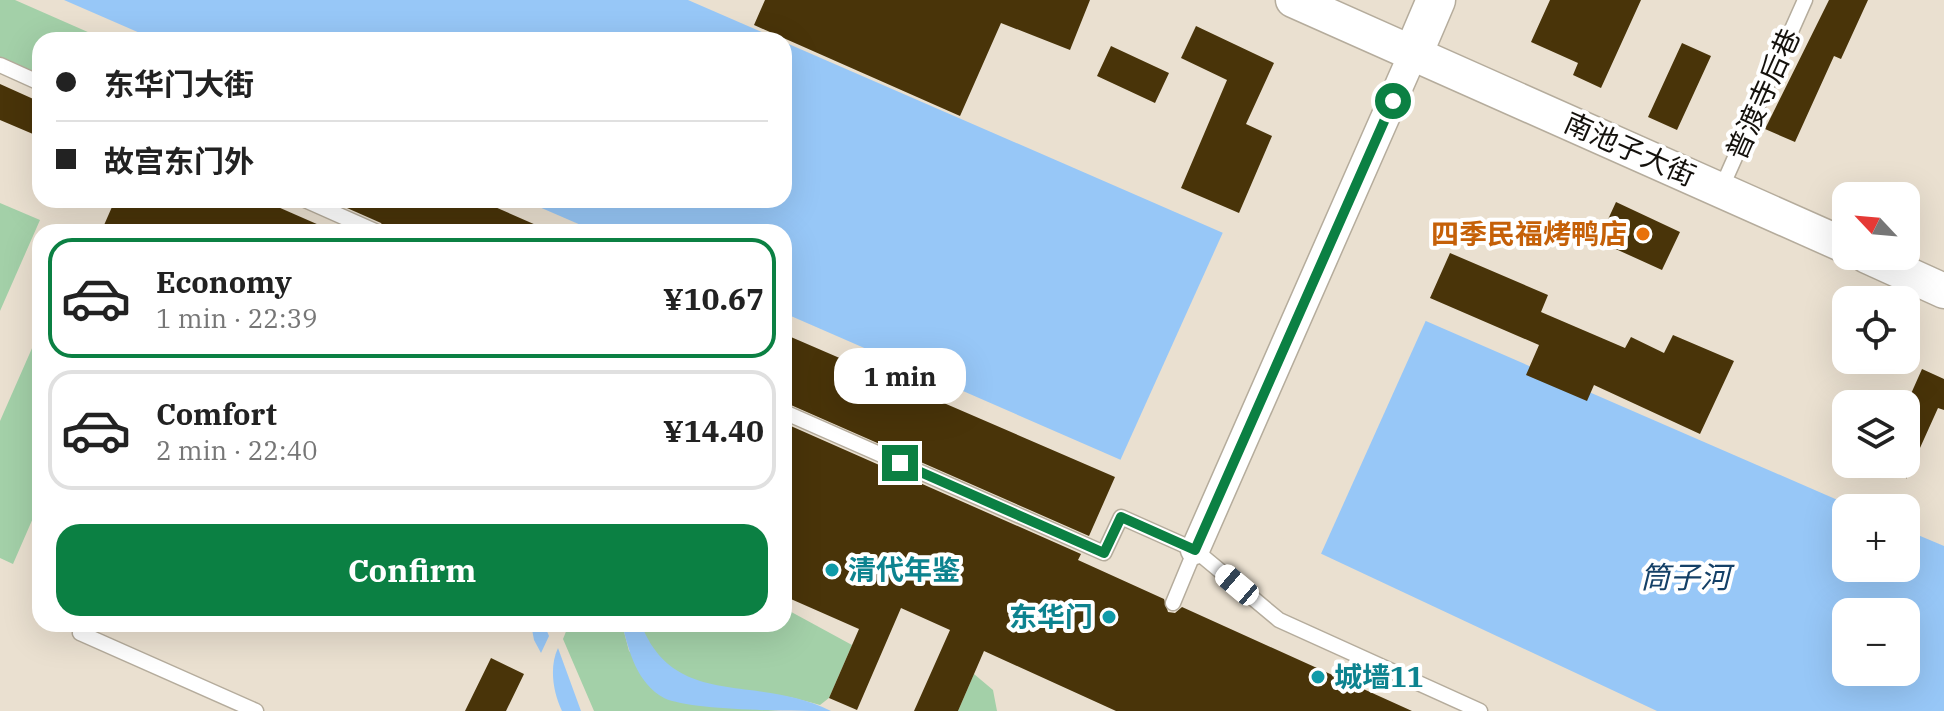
<!DOCTYPE html>
<html lang="en">
<head>
<meta charset="utf-8">
<style>
	body { margin:0; font-family:"IBM Plex Serif","Noto Sans SC",serif; background:#f2f2f2; color:#222; height:100vh; display:flex; flex-direction:column; font-size:30px; white-space:nowrap }
	* { box-sizing:border-box; margin:0 }
	p { font-size:26px; color:#767676 }
	.icon { flex:none; width:44px; height:44px; fill:none; stroke:currentColor; stroke-width:2; stroke-linecap:round; stroke-linejoin:round }
	.map { position:relative; flex:1; overflow:hidden }
	.drawer { position:absolute; left:32px; top:224px; width:760px; height:408px; display:flex; flex-direction:column; background:#fff; border-radius:24px; box-shadow:0 8px 32px #0002 }
	.drawer>* { flex:none }
	.top-card { position:absolute; left:32px; top:32px; width:760px; height:176px; border-radius:24px; box-shadow:0 8px 32px #0002; display:grid; align-content:center; height:176px; padding:0 24px; background:#fff }
	.needle { width:52px; rotate:296deg }
	.fabs { position:absolute; left:1832px; top:182px; display:grid; gap:16px }
	.fabs a { display:grid; place-items:center; width:88px; height:88px; border-radius:16px; background:#fff; box-shadow:0 8px 32px #0002; font-size:40px }
	.end { position:absolute; width:36px; height:36px; margin:-18px; border:10px solid #0b8043; background:#fff; box-shadow:0 0 0 4px #fff }
	.from { border-radius:50% }
	.bubble { position:absolute; height:56px; border-radius:24px; background:#fff; box-shadow:0 8px 32px #0002; font-size:26px; font-weight:800; line-height:56px; text-align:center }
	.car { position:absolute; width:24px; height:48px; margin:-24px -12px; border-radius:10px; box-shadow:0 0 6px 2px #0007; background:linear-gradient(#fff 24%,#345 0 40%,#fff 0 76%,#345 0 86%,#fff 0) }
	.top-card b { display:flex; align-items:center; gap:28px; height:76px; font-size:30px }
	.top-card b+b { border-top:2px solid #e0e0e0 }
	.top-card i { width:20px; height:20px; background:#222 }
	ul { padding:14px 0 0; list-style:none }
	li { display:flex; align-items:center; gap:24px; height:120px; margin:0 16px 12px; padding:0 8px; border:4px solid #e0e0e0; border-radius:24px }
	li div { flex:1 }
	li b { display:block; font-size:30px }
	li em { font-style:normal; font-weight:800 }
	li.selected { border-color:#0b8043 }
	li>.icon { width:72px; height:72px; stroke-width:1.5 }
	.button { display:flex; gap:16px; margin-top:auto; padding:16px 24px }
	.button a { flex:1; height:92px; border-radius:24px; background:#0b8043; color:#fff; font-size:32px; font-weight:800; line-height:92px; text-align:center }
	.map>svg:first-child { display:block }
	.green { fill:#a3d0a8 }
	.water { fill:#97c7f7; fill-rule:evenodd }
	.pier { fill:#eae0d0 }
	.building { fill:#493409 }
	.lines { fill:none; stroke-linecap:round; stroke-linejoin:round }
	.service-casing { stroke:#b5ac9c; stroke-width:17 }
	.minor-casing { stroke:#b5ac9c; stroke-width:31 }
	.tertiary-casing { stroke:#b5ac9c; stroke-width:37 }
	.secondary-casing { stroke:#b5ac9c; stroke-width:41 }
	.service { stroke:#fff; stroke-width:14 }
	.minor { stroke:#fff; stroke-width:28 }
	.tertiary { stroke:#fff; stroke-width:34 }
	.secondary { stroke:#fff; stroke-width:38 }
	.route { stroke:#0b8043; stroke-width:10 }
	.food-dot { fill:#e8710a; stroke:#fff; stroke-width:3 }
	.culture-dot { fill:#0f9aa8; stroke:#fff; stroke-width:3 }
	.labels { text-anchor:middle; stroke-width:8; stroke-linejoin:round; paint-order:stroke }
	.street-label { font-size:28px; fill:#14110c; stroke:#fff }
	.food-label { font-size:28px; font-weight:bold; fill:#c56008; stroke:#fff; text-anchor:end }
	.culture-label { font-size:28px; font-weight:bold; fill:#0d838f; stroke:#fff; text-anchor:start }
	.water-label { font-size:30px; font-style:italic; fill:#144067; stroke:#fff }
</style>
</head>
<body>
<div class="map">
<svg width="1944" height="711" viewBox="0 0 1944 711">
	<rect width="100%" height="100%" fill="#eae0d0"/>
	<path class="green" d="M0,0h15l91,40h-66v35l-40,-18z
		M0,203l40,17 -40,91z
		M40,330v172l-27,62 -13,-6v-137z
		M784,608l68,37 -23,53 -9,7c-12,-3 -24,-7 -37,-9 -67,-10 -116,9 -142,-72h143z
		M569,624h53l7,27 58,52 94,8h-187l-31,-72z
		M974,674l19,16 4,21h-39z"/>
	<path class="water" d="M64,0h624l92,40h-624z
		M784,42l1072,466h-10v60h60v-38l38,16v165h-287l-536,-251 -337,-147v-81h-187l-74,-32h261zM1846,612h60v60h-60z
		M531,624h13l5,12 -8,17 -7,-13z
		M622,624h19c34,87 116,49 190,87 -34,0 -140,0 -167,-13 -27,-15 -35,-46 -42,-74z
		M558,648l23,63h-19c-9,-19 -13,-44 -4,-63z"/>
	<path class="pier" d="M1224,230l203,88 -107,238 -201,-93z"/>
	<path class="building" d="M765,0h325l-20,50 -69,-27 -41,93 -206,-91z
		M1550,0h91l-40,88 -28,-13 5,-12 -47,-21z
		M1829,0h39l-27,59 -7,-3 -39,86 -30,-13z
		M1196,26l78,37 -28,61 26,12 -33,77 -58,-25 46,-108 -46,-22z
		M1682,43l29,13 -34,74 -29,-13z
		M1111,46l58,27 -14,30 -58,-27z
		M0,84l40,18v35l-40,-17z
		M115,200h147l73,32h-234z
		M351,200h128l73,32h-165l-6,-9 -34,-15z
		M1616,202l64,30 -18,38 -64,-29z
		M1450,253l98,42 -7,17 84,36 6,-11 33,16 9,-18 61,26 -34,73 -106,-49 -7,16 -61,-26 13,-30 -109,-47z
		M784,334l331,143 -26,59 -305,-134z
		M1922,369l22,10v31l-6,-2 -32,71v-74z
		M784,423l297,131 -3,6 86,39 4,13 7,1 7,-6 230,104h-296l-132,-60 -26,60h-44l36,-81 -49,-22 -44,102 -28,-12 30,-69 -75,-33z
		M491,658l33,16 -18,37h-41z"/>
	<g class="lines">
		<g class="service-casing">
			<path id="service" d="M0,65l40,18
				M1721,189l84,-189
				M305,200l72,32
				M784,412l320,141 17,-36 74,33 84,70 201,91
				M1173,603l22,-53
				M80,633l176,78"/>
		</g>
		<g class="minor-casing">
			<path id="minor" d="M1195,550l218,-496"/>
		</g>
		<g class="tertiary-casing">
			<path id="tertiary" d="M1293,0l553,246
				M1867,256l77,35"/>
		</g>
		<g class="secondary-casing">
			<path id="secondary" d="M1413,54l23,-54"/>
		</g>
		<use href="#service" class="service"/>
		<use href="#minor" class="minor"/>
		<use href="#tertiary" class="tertiary"/>
		<use href="#secondary" class="secondary"/>
	</g>
	<g class="lines">
		<path class="route" d="M900,463l204,90 17,-36 74,33 198,-449"/>
	</g>
	<circle class="food-dot" cx="1643" cy="234" r="8"/>
	<g class="culture-dot">
		<circle cx="832" cy="570" r="8"/>
		<circle cx="1109" cy="617" r="8"/>
		<circle cx="1318" cy="677" r="8"/>
	</g>
	<g class="labels">
		<g class="street-label">
			<text transform="translate(1763 94) rotate(-66)" y="10">普渡寺后巷</text>
			<text transform="translate(1630 149) rotate(24)" y="10">南池子大街</text>
		</g>
		<g class="food-label">
			<text x="1627" y="244">四季民福烤鸭店</text>
		</g>
		<g class="culture-label">
			<text x="848" y="580">清代年鉴</text>
			<text x="1093" y="627" text-anchor="end">东华门</text>
			<text x="1334" y="687">城墙11</text>
		</g>
		<g class="water-label">
			<text x="1685" y="588">筒子河</text>
		</g>
	</g>
</svg>
<div class="fabs">
<a><svg class="needle" viewBox="-14 -14 28 28"><path d="M0-13l5 13h-10z" fill="#e53935"/><path d="M0 13l5-13h-10z" fill="#767676"/></svg></a>
<a><svg class="icon" aria-label="locate" viewBox="0 0 24 24"><circle cx="12" cy="12" r="6"/><path d="M12 2v4M12 18v4M2 12h4M18 12h4"/></svg></a>
<a><svg class="icon" aria-label="layers" viewBox="0 0 24 24"><path d="M12 4l9 5-9 5-9-5zM3 14l9 5 9-5"/></svg></a>
<a>+</a>
<a>−</a>
</div>
<i class="end from" style="left:1393px;top:101px"></i>
<i class="end" style="left:900px;top:463px"></i>
<div class="bubble" style="left:834px;top:348px;width:132px">1 min</div>
<i class="car" style="left:1237px;top:585px;rotate:310deg"></i>
<div class="top-card">
<b><i class="from"></i>东华门大街</b>
<b><i></i>故宫东门外</b>
</div>
<section class="drawer">
<ul>
<li class="selected"><svg class="icon" aria-label="car" viewBox="0 0 24 24"><path d="M5 17H2v-5l4-1 3-4h7l3 4 3 1v5h-3M9 17h6M6 11h13"/><circle cx="7" cy="17" r="2"/><circle cx="17" cy="17" r="2"/></svg><div><b>Economy</b><p>1 min · 22:39</p></div><em>¥10.67</em></li>
<li><svg class="icon" aria-label="car" viewBox="0 0 24 24"><path d="M5 17H2v-5l4-1 3-4h7l3 4 3 1v5h-3M9 17h6M6 11h13"/><circle cx="7" cy="17" r="2"/><circle cx="17" cy="17" r="2"/></svg><div><b>Comfort</b><p>2 min · 22:40</p></div><em>¥14.40</em></li>
</ul>
<div class="button"><a>Confirm</a></div>
</section>
</div>
</body>
</html>
